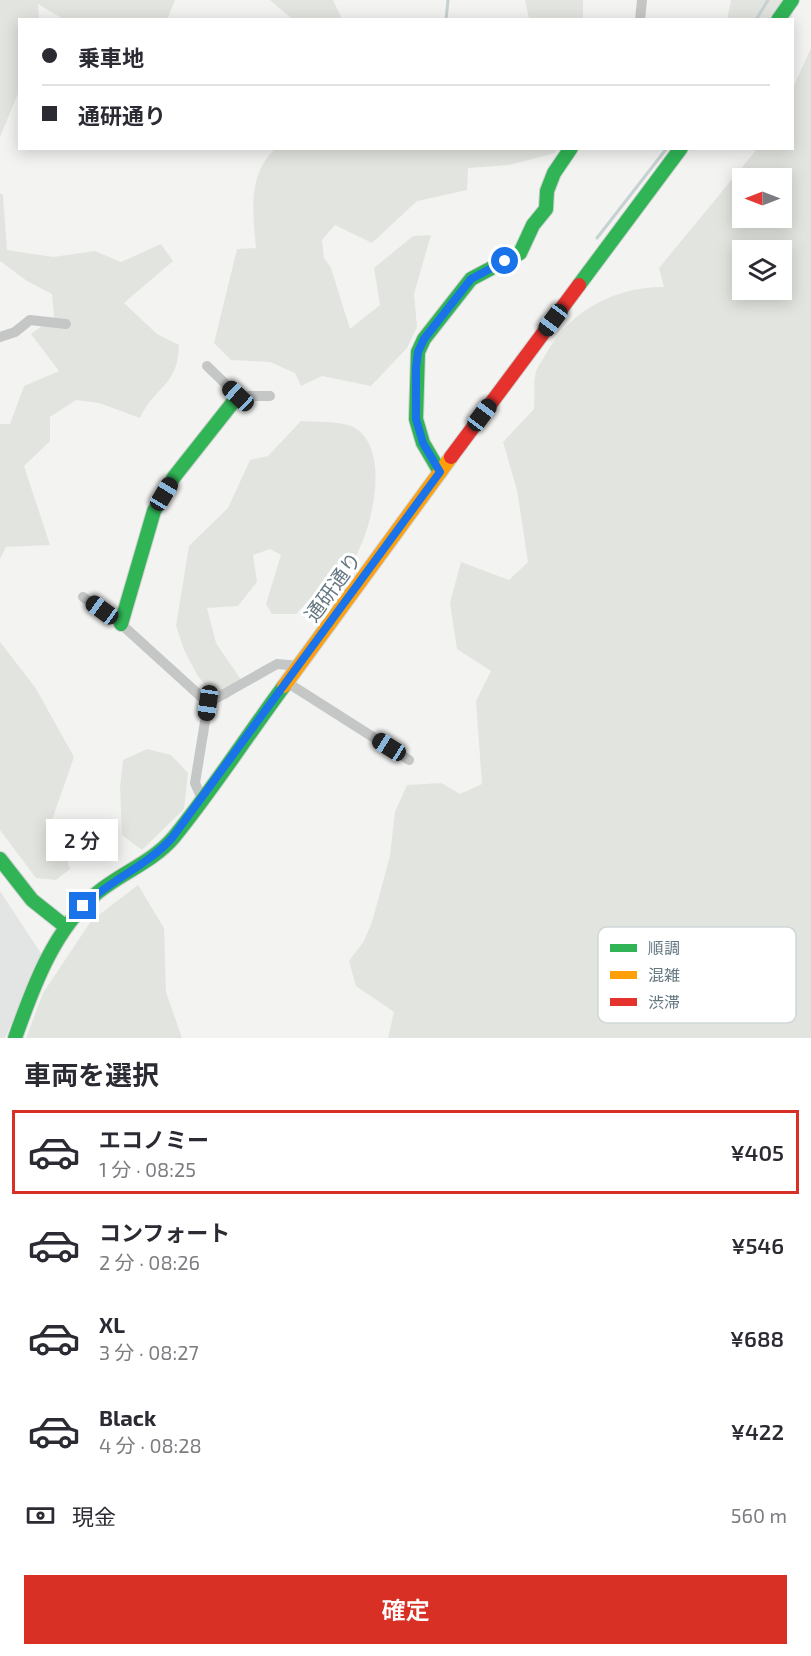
<!DOCTYPE html>
<html lang="ja">
<head>
<meta charset="utf-8">
<style>
	body { margin:0; font-family:"Exo 2","Noto Sans JP",sans-serif; background:#f2f2f3; color:#2b2b33; height:100vh; display:flex; flex-direction:column; font-size:22px; white-space:nowrap }
	* { box-sizing:border-box; margin:0 }
	p { font-size:20px; color:#7c7c81 }
	.icon { flex:none; width:33px; height:33px; fill:none; stroke:currentColor; stroke-width:2; stroke-linecap:round; stroke-linejoin:round }
	.map { position:relative; height:1038px; overflow:hidden }
	.details { display:flex; flex-direction:column; background:#fff; flex:1 }
	.details>* { flex:none }
	.top-card { position:absolute; left:18px; top:18px; width:776px; height:132px; border-radius:0px; box-shadow:0 3px 15px #0003; display:grid; align-content:center; height:132px; padding:0 24px; background:#fff }
	.needle { width:39px; rotate:270deg }
	.buttons { position:absolute; left:732px; top:168px; display:grid; gap:12px }
	.buttons a { display:grid; place-items:center; width:60px; height:60px; border-radius:0px; background:#fff; box-shadow:0 3px 15px #0003; font-size:30px }
	.end { position:absolute; width:27px; height:27px; margin:-14px; border:8px solid #1a73e8; background:#fff; box-shadow:0 0 0 3px #fff }
	.from { border-radius:50% }
	.bubble { position:absolute; height:42px; border-radius:0px; background:#fff; box-shadow:0 3px 15px #0003; font-size:20px; font-weight:600; line-height:42px; text-align:center }
	.car { position:absolute; width:18px; height:36px; margin:-18px -9px; border-radius:8px; box-shadow:0 0 4px 2px #0007; background:linear-gradient(#222 24%,#8ab4d8 0 40%,#222 0 76%,#8ab4d8 0 86%,#222 0) }
	.top-card b { display:flex; align-items:center; gap:21px; height:57px; font-size:22px }
	.top-card b+b { border-top:2px solid #e1e1e2 }
	.top-card i { width:15px; height:15px; background:#2b2b33 }
	ul { padding:0; list-style:none }
	li { display:flex; align-items:center; gap:18px; height:84px; margin:0 12px 9px; padding:0 12px; border:3px solid transparent; border-radius:0px }
	li div { flex:1 }
	li b { display:block; font-size:22px }
	li em { font-style:normal; font-weight:600 }
	li.on { border-color:#d93025 }
	li>.icon { width:54px; height:54px; stroke-width:1.5 }
	h2 { padding:0 24px; font-size:27px; line-height:72px }
	.pay { display:flex; align-items:center; gap:15px; height:66px; padding:0 24px; font-size:22px }
	.pay p { margin-inline-start:auto }
	.action { display:flex; gap:12px; margin-top:auto; padding:12px 24px }
	.action a { flex:1; height:69px; border-radius:0px; background:#d93025; color:#fff; font-size:24px; font-weight:600; line-height:69px; text-align:center }
	.map>svg:first-child { display:block }
	.built { fill:#e3e5e4 }
	.green { fill:#e2e5df; fill-rule:evenodd }
	.lines { fill:none; stroke-linecap:round; stroke-linejoin:round }
	.stream { stroke:#c6d1d2; stroke-width:3 }
	.fast-casing { stroke:#cfd1d1; stroke-width:16 }
	.slow-casing { stroke:#cfd1d1; stroke-width:16 }
	.jam-casing { stroke:#cfd1d1; stroke-width:16 }
	.street { stroke:#c5c7c7; stroke-width:10 }
	.fast { stroke:#30b455; stroke-width:14 }
	.slow { stroke:#ff9f0a; stroke-width:14 }
	.jam { stroke:#e5322d; stroke-width:14 }
	.route { stroke:#1a73e8; stroke-width:8 }
	.labels { text-anchor:middle; stroke-width:6; stroke-linejoin:round; paint-order:stroke }
	.street-label { font-size:20px; fill:#647781; stroke:#fff }
	.key { fill:#fff; stroke:#d0d6d9; stroke-width:1.5 }
	.key-label { font-size:16px; fill:#647781 }
</style>
</head>
<body>
<div class="map">
<svg width="811" height="1038" viewBox="0 0 811 1038">
	<rect width="100%" height="100%" fill="#f3f3f1"/>
	<path class="built" d="M0,891l42,64 -37,83h-5z"/>
	<path class="green" d="M0,0h175l-8,20 -104,-1 -25,-15 1,15 -19,1 -1,71 -19,46z
		M270,0h63l9,19h-50z
		M525,0h58v19h-54z
		M731,0h64l-4,19 -64,1z
		M811,48v990h-423l6,-26 -38,-26 -7,-25 15,-20 8,-19 18,-66 5,-44 12,-27 34,-2 19,11 22,-10 -6,-83 15,-30 -34,-22 -7,-46 11,-41 48,18 19,-18 -11,-72 -14,-48 31,-33c1,-11 -1,-26 2,-37 2,-7 8,-14 11,-20 25,-43 69,-65 117,-65l-5,-19 98,-119 35,-1v-58zM742,178h40v40h-40zM742,250h40v40h-40z
		M275,149v-1l282,1 -2,4 -46,12 -41,3 -1,22 -50,11 -45,42 -37,-18 -13,15 2,18 7,10 19,61 30,-24 -6,-37 39,-32 18,-1 -17,59 3,33 -10,21 -36,38 -49,-10 -21,10 -6,-13 -25,-11 -39,-2 -17,-17 23,-94 19,-1c-3,-35 -9,-73 19,-99z
		M0,193l3,2 4,55 46,7 42,-6 26,11 40,-18 12,17 -49,42 33,31 22,11c-1,42 -23,39 -39,73l-41,-15 -23,-3 -26,17v24l-26,25 26,79 -44,2 -6,12v-135h10l14,-38 35,-15 -28,-37 23,-17 -2,-23 -25,-13 -27,-20z
		M301,421c15,1 37,0 50,5 45,19 19,120 -6,146 -6,6 -16,10 -23,16 -9,7 -17,17 -26,26h-24l-6,-10 15,-49 -11,-6 -17,6 4,27 -19,24 -31,2 9,35 28,41 -17,15 -16,-6 -13,-17 -13,-24 -9,-26 13,-80 39,-38 22,-48 18,-4z
		M0,642l35,45 39,70 -22,63 18,49 -14,11 -20,-2 -36,-48z
		M147,749l24,6 17,18 -4,36 -42,41 -20,-15 -2,-47 3,-28z
		M138,885l26,43 2,64 16,46h-156l17,-45 48,-72z"/>
	<g class="lines">
		<path class="stream" d="M446,20l2,-20
			M756,20l12,-20
			M597,238l70,-90"/>
		<g class="fast-casing">
			<path id="fast" d="M778,20l14,-20
				M579,285l102,-137
				M440,472l-17,-29 -7,-24 2,-67 6,-13 47,-60 49,-26 13,-28 13,-16 1,-18 7,-18 17,-25
				M121,624l33,-113 20,-34 64,-81
				M0,859l32,41 34,27
				M15,1038c18,-51 39,-109 82,-145 24,-20 56,-31 77,-56 39,-48 73,-101 110,-151"/>
		</g>
		<g class="slow-casing">
			<path id="slow" d="M284,686l167,-229"/>
		</g>
		<g class="jam-casing">
			<path id="jam" d="M451,457l128,-172"/>
		</g>
		<path class="street" d="M640,20l2,-20
			M0,337l15,-5 15,-12 36,4
			M207,366l31,30h32
			M83,597l38,27 87,79
			M288,683l121,77
			M202,799l-7,-16 13,-80 69,-39 23,2"/>
		<use href="#fast" class="fast"/>
		<use href="#slow" class="slow"/>
		<use href="#jam" class="jam"/>
	</g>
	<g class="lines">
		<path class="route" d="M83,906c27,-26 64,-40 89,-68l268,-366 -17,-29 -7,-24v-51l2,-16 6,-13 47,-60 34,-18"/>
	</g>
	<g class="labels">
		<g class="street-label">
			<text transform="translate(333 587) rotate(-54)" y="7">通研通り</text>
		</g>
	</g>
	<rect x="598" y="927" width="198" height="96" rx="9" class="key"/>
	<rect x="610" y="944" width="27" height="8" fill="#30b455"/>
	<rect x="610" y="971" width="27" height="8" fill="#ff9f0a"/>
	<rect x="610" y="998" width="27" height="8" fill="#e5322d"/>
	<g class="key-label">
		<text x="648" y="954">順調</text>
		<text x="648" y="981">混雑</text>
		<text x="648" y="1008">渋滞</text>
	</g>
</svg>
<div class="buttons">
<a><svg class="needle" viewBox="-14 -14 28 28"><path d="M0-13l5 13h-10z" fill="#e53935"/><path d="M0 13l5-13h-10z" fill="#7c7c81"/></svg></a>
<a><svg class="icon" aria-label="layers" viewBox="0 0 24 24"><path d="M12 4l9 5-9 5-9-5zM3 14l9 5 9-5"/></svg></a>
</div>
<i class="end from" style="left:505px;top:261px"></i>
<i class="end" style="left:83px;top:906px"></i>
<div class="bubble" style="left:46px;top:819px;width:72px">2 分</div>
<i class="car" style="left:553px;top:320px;rotate:217deg"></i>
<i class="car" style="left:238px;top:396px;rotate:313deg"></i>
<i class="car" style="left:482px;top:415px;rotate:37deg"></i>
<i class="car" style="left:164px;top:494px;rotate:31deg"></i>
<i class="car" style="left:102px;top:610px;rotate:306deg"></i>
<i class="car" style="left:208px;top:703px;rotate:188deg"></i>
<i class="car" style="left:389px;top:747px;rotate:302deg"></i>
<div class="top-card">
<b><i class="from"></i>乗車地</b>
<b><i></i>通研通り</b>
</div>
</div>
<section class="details">
<h2>車両を選択</h2>
<ul>
<li class="on"><svg class="icon" aria-label="car" viewBox="0 0 24 24"><path d="M5 17H2v-5l4-1 3-4h7l3 4 3 1v5h-3M9 17h6M6 11h13"/><circle cx="7" cy="17" r="2"/><circle cx="17" cy="17" r="2"/></svg><div><b>エコノミー</b><p>1 分 · 08:25</p></div><em>¥405</em></li>
<li><svg class="icon" aria-label="car" viewBox="0 0 24 24"><path d="M5 17H2v-5l4-1 3-4h7l3 4 3 1v5h-3M9 17h6M6 11h13"/><circle cx="7" cy="17" r="2"/><circle cx="17" cy="17" r="2"/></svg><div><b>コンフォート</b><p>2 分 · 08:26</p></div><em>¥546</em></li>
<li><svg class="icon" aria-label="car" viewBox="0 0 24 24"><path d="M5 17H2v-5l4-1 3-4h7l3 4 3 1v5h-3M9 17h6M6 11h13"/><circle cx="7" cy="17" r="2"/><circle cx="17" cy="17" r="2"/></svg><div><b>XL</b><p>3 分 · 08:27</p></div><em>¥688</em></li>
<li><svg class="icon" aria-label="car" viewBox="0 0 24 24"><path d="M5 17H2v-5l4-1 3-4h7l3 4 3 1v5h-3M9 17h6M6 11h13"/><circle cx="7" cy="17" r="2"/><circle cx="17" cy="17" r="2"/></svg><div><b>Black</b><p>4 分 · 08:28</p></div><em>¥422</em></li>
</ul>
<div class="pay"><svg class="icon" aria-label="cash" viewBox="0 0 24 24"><path d="M3 7h18v10H3z"/><circle cx="12" cy="12" r="2"/></svg>現金<p>560 m</p></div>
<div class="action"><a>確定</a></div>
</section>
</body>
</html>
